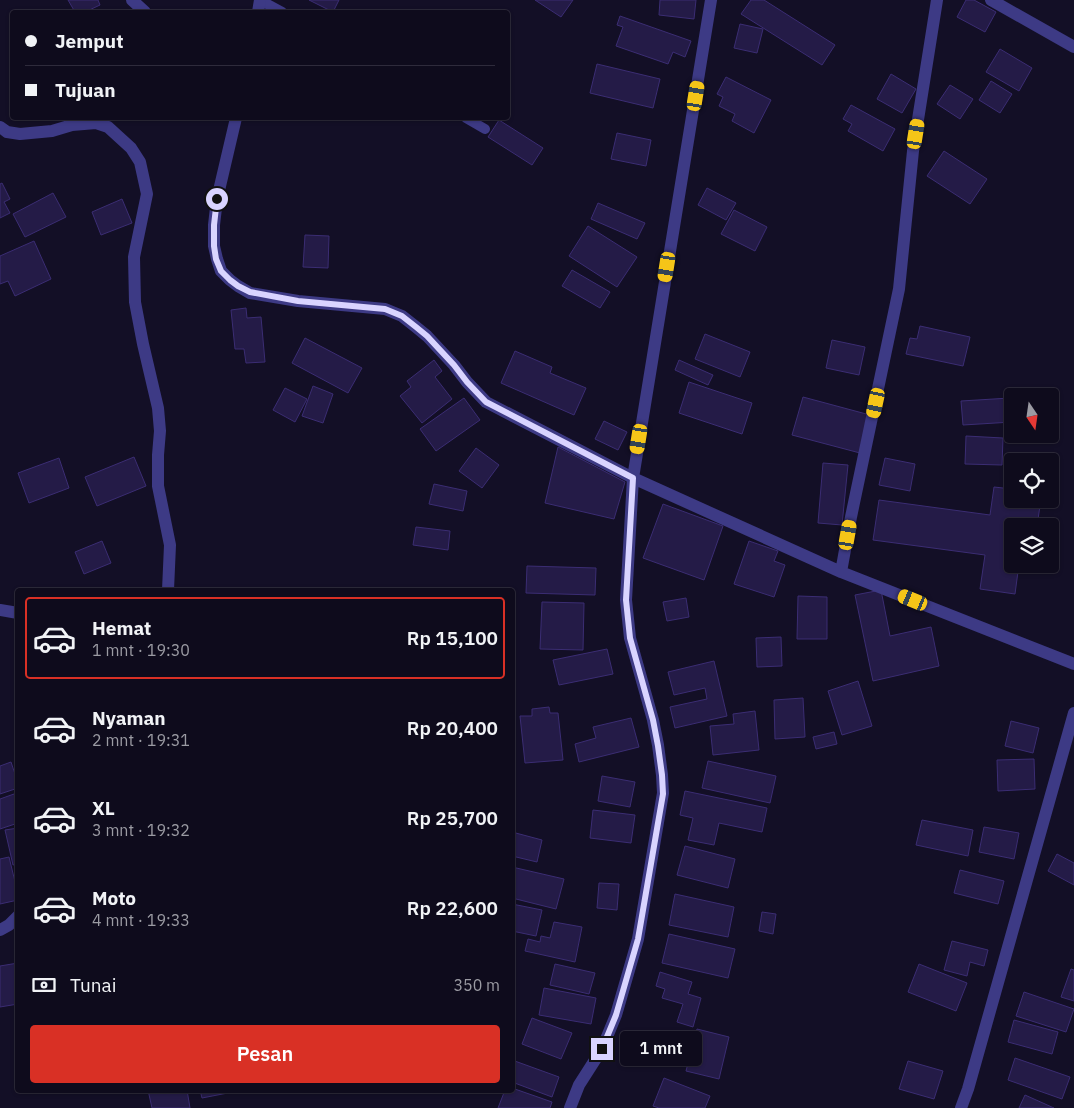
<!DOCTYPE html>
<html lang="id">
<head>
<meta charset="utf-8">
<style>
	body { margin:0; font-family:"IBM Plex Sans",sans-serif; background:#1c1929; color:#f1f3f6; height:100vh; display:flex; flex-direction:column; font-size:19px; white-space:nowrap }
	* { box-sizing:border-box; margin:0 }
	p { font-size:16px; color:#9b9ba3 }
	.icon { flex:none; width:28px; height:28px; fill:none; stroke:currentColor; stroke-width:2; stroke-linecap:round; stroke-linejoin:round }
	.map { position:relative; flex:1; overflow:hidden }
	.drawer { position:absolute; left:15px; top:588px; width:500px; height:505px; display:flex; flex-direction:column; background:#0e0b1c; border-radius:5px; box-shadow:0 1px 4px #0004,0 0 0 1px #2e2b3b }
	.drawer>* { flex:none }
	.banner { position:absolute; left:10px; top:10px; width:500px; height:110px; border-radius:5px; box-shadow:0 1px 4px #0004,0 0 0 1px #2e2b3b; display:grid; align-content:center; height:110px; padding:0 15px; background:#0e0b1c }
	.needle { width:32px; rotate:167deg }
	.buttons { position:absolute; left:1004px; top:388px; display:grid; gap:10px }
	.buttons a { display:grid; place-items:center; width:55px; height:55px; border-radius:5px; background:#0e0b1c; box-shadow:0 1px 4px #0004,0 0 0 1px #2e2b3b; font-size:25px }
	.end { position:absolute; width:22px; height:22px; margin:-11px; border:6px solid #d9d4ff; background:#111; box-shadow:0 0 0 2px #111 }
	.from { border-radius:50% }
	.bubble { position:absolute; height:35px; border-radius:5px; background:#0e0b1c; box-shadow:0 1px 4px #0004,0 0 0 1px #2e2b3b; font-size:16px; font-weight:600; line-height:35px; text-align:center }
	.car { position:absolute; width:15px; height:30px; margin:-15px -8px; border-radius:6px; box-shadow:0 0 4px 1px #0007; background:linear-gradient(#f5c518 24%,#345 0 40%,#f5c518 0 76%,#345 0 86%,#f5c518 0) }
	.banner b { display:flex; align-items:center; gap:18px; height:48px; font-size:19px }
	.banner b+b { border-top:1px solid #2e2b3b }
	.banner i { width:12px; height:12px; background:#f1f3f6 }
	ul { padding:9px 0 0; list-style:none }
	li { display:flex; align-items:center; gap:15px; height:82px; margin:0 10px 8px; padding:0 5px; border:2px solid transparent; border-radius:5px }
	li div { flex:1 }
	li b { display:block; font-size:19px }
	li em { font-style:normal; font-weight:600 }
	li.current { border-color:#d93025 }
	li>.icon { width:45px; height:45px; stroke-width:1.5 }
	.pay { display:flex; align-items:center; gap:12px; height:55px; padding:0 15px; font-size:19px }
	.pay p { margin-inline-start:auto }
	.primary-button { display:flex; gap:10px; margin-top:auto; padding:10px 15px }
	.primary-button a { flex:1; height:58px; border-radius:5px; background:#d93025; color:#fff; font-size:20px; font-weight:600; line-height:58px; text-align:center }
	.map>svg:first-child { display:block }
	.building { fill:#241b47; stroke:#3b2d73 }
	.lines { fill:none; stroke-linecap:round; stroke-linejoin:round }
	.service { stroke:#3d3a85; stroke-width:10 }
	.minor { stroke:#3d3a85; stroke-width:12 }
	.route { stroke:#d9d4ff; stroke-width:6 }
</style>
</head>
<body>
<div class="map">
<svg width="1074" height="1108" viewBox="0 0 1074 1108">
	<rect width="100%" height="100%" fill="#130f26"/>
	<path class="building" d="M68,0h30l2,5 -15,7h-10z
		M309,0h30l-6,12z
		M535,0h38l-12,17z
		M660,0h36l-2,19 -35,-4z
		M751,0h13l71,45 -13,20 -81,-51z
		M966,0h8l22,12 -11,20 -28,-15z
		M620,16l71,25 -6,16 -12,-5 -5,12 -52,-18 7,-19 -6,-2z
		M740,24l23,5 -6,24 -23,-5z
		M1000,49l32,19 -13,23 -33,-19z
		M597,64l63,15 -7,29 -63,-15z
		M891,74l25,15 -14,24 -25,-14z
		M726,77l45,23 -17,33 -22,-12 3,-7 -16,-8 4,-9 -6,-3z
		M991,81l21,13 -12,19 -21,-13z
		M950,85l23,14 -13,20 -23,-15z
		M851,105l44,24 -12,22 -35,-20 4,-7 -9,-5z
		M499,120l44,28 -11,17 -44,-28z
		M617,133l34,7 -5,26 -35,-7z
		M944,151l43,28 -17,25 -43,-28z
		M2,183l8,16 -6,3 6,11 -10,5v-34z
		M707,188l29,15 -10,17 -28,-15z
		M53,193l13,24 -41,20 -12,-23z
		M122,199l10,24 -31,12 -9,-23z
		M598,203l47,20 -8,16 -46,-20z
		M734,210l33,17 -12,24 -34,-17z
		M588,226l49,31 -20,30 -48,-31z
		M305,235l24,1 -1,32 -25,-1z
		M34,241l17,38 -36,17 -7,-15 -8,3v-28z
		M572,270l38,22 -10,16 -38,-22z
		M246,308l1,10 14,-1 4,45 -19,1 -2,-14h-9l-4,-39z
		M920,326l50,11 -7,29 -57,-12 4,-16 7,1z
		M705,334l45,18 -10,25 -45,-18z
		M305,338l57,30 -14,25 -56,-30z
		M832,340l33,7 -6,28 -33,-7z
		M515,351l37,16 -2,6 36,15 -12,27 -73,-32z
		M434,360l8,11 -7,6 17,22 -30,24 -22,-27 11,-9 -4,-6z
		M679,360l34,15 -5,10 -33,-15z
		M689,382l63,21 -10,31 -63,-21z
		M313,386l20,8 -10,29 -21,-7z
		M285,388l22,11 -12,23 -22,-12z
		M803,397l67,18 -10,38 -68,-18z
		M464,398l16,22 -44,31 -16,-22z
		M1010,398l2,24 -49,3 -2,-24z
		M604,421l23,11 -9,18 -23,-11z
		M966,436l37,2 -1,27 -37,-1z
		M558,447l67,35 -11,37 -69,-16z
		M476,448l23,17 -17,23 -23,-17z
		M134,457l12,29 -49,20 -12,-29z
		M59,458l10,30 -40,15 -11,-30z
		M885,458l30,6 -5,27 -31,-6z
		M823,463l25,2 -6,60 -24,-2z
		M434,484l33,7 -4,20 -34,-7z
		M994,487l18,2v10h29l-4,27h-25v38h7l-4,30 -35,-5 5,-34 -112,-15 6,-40 111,15z
		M663,504l60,22 -19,54 -61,-22z
		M416,527l34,4 -2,19 -35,-5z
		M102,541l9,22 -27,11 -9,-22z
		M749,541l29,10 -4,10 11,4 -11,32 -40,-13z
		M527,566l69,2 -1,27 -69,-2z
		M881,590l9,46 41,-9 8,39 -66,15 -18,-86z
		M798,596l29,1v42h-30z
		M686,598l3,19 -22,4 -4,-19z
		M542,602l42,1 -1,47 -43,-1z
		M781,637l1,29 -25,1 -1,-29z
		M607,649l6,25 -54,11 -6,-25z
		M714,661l13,55 -52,12 -5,-21 37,-8 -2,-11 -31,7 -6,-23z
		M858,681l14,45 -30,9 -14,-44z
		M803,698l2,39 -30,2 -1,-39z
		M549,707l1,6h8l5,47 -38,3 -5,-47h12v-7z
		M755,711l4,39 -46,5 -3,-29 24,-2 -1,-10z
		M631,718l8,29 -60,15 -4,-18 21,-6 -3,-11z
		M1011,721l28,7 -6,25 -28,-7z
		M834,732l3,12 -21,5 -3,-12z
		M1034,759l1,30 -37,2 -1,-31z
		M708,761l68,15 -6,27 -68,-15z
		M11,762l7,21v5l-18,6v-28z
		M602,776l33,6 -5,25 -32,-6z
		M685,791l82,17 -5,24 -43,-9 -5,22 -26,-5 5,-22 -13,-3z
		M14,794l4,10v19l-18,6v-30z
		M593,810l42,5 -4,28 -41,-5z
		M922,820l51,10 -5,26 -52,-11z
		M984,827l35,6 -5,26 -35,-7z
		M18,828v36l-5,1 -8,-35z
		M512,832l30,8 -5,22 -25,-6z
		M685,846l50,13 -7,29 -51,-13z
		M1057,854l17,9v22l-26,-14z
		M9,857l9,37v6l-18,4v-45z
		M512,867l52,12 -8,30 -44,-11z
		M960,870l44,11 -6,23 -44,-11z
		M599,883l20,1 -2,26 -20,-2z
		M675,894l59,13 -6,30 -59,-12z
		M512,904l30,6 -6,26 -24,-5z
		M762,912l14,2 -3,20 -14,-3z
		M554,922l28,5 -7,35 -50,-11 3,-12 12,3 1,-6 9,2z
		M669,934l66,15 -7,29 -66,-15z
		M952,941l36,9 -4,16 -14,-4 -3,14 -23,-6z
		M18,963v41l-18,3v-41z
		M555,964l40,9 -6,21 -39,-9z
		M919,964l48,19 -11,28 -48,-19z
		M1071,969l3,1v31l-13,-4z
		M660,972l32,10 -4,12 13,4 -8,29 -16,-5 6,-18 -21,-6 3,-9 -9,-3z
		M544,988l52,10 -5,26 -52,-9z
		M1024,992l50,17 -8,23 -50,-16z
		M532,1018l40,15 -11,26 -39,-15z
		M1014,1020l44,12 -6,22 -44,-12z
		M697,1029l32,8 -10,42 -33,-8z
		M1015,1058l55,19 -8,22 -54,-19z
		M512,1060l47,17 -7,20 -40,-15z
		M908,1061l35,10 -9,28 -35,-10z
		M664,1078l46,18 -5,12h-46l-6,-2z
		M512,1088l40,14 -2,6h-52l7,-18h7z
		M148,1090h39l3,18h-38z
		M200,1090h38v1l-36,7z
		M1025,1095l29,13h-35z"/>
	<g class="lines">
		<path class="service" d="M260,0l22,12
			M466,118l19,11"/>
		<path class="minor" d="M132,0l13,12
			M991,0l83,47
			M258,12l2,-12
			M236,118l-19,81 -3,26v21l3,13 4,12 9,9 8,6 12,7 48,8 87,8 17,7 14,11 11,9 27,29 13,17 19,20 147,76 208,94 233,92
			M0,127l7,5 13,2 32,-3 20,-6 24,-2 12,4 23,21 9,14 7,32 -13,63 1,45 8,42 15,64 2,23 -2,24v31l12,59 -2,45
			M841,572l10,-55 48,-228 14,-138 24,-151
			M0,610l18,3
			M0,930l9,-5 9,-9
			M570,1108l9,-23 23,-36 14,-34 22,-76 25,-146 -1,-18 -4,-30 -5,-25 -23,-82 -4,-38 7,-122 78,-478
			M961,1108l7,-19 106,-376"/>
	</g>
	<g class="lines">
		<path class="route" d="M217,199l-3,26v21l2,13 5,12 9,9 8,6 12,6 48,9 87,8 17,7 14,11 11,9 27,29 13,17 19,20 147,76 -7,122 4,38 23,82 5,26 4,29 1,19 -25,145 -22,76 -14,34"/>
	</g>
</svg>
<div class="buttons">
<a><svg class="needle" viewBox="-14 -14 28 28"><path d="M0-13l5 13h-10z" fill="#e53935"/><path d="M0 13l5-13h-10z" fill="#9b9ba3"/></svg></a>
<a><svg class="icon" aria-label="locate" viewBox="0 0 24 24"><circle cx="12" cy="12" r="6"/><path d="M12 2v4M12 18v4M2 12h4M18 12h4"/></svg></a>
<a><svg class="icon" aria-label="layers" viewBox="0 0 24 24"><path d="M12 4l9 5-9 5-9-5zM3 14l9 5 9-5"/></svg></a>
</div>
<i class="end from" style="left:217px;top:199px"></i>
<i class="end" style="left:602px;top:1049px"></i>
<div class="bubble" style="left:620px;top:1031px;width:82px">1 mnt</div>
<i class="car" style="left:696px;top:96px;rotate:9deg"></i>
<i class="car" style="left:916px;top:134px;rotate:9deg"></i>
<i class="car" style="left:667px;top:267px;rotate:189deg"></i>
<i class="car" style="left:876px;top:403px;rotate:192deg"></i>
<i class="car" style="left:639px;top:439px;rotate:189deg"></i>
<i class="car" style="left:848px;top:535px;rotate:10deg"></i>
<i class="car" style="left:913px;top:600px;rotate:292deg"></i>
<div class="banner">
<b><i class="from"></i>Jemput</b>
<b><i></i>Tujuan</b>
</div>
<section class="drawer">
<ul>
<li class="current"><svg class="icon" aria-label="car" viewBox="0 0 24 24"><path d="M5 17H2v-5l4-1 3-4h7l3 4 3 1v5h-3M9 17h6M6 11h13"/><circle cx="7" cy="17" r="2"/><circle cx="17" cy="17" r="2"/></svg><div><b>Hemat</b><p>1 mnt · 19:30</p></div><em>Rp 15,100</em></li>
<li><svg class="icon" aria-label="car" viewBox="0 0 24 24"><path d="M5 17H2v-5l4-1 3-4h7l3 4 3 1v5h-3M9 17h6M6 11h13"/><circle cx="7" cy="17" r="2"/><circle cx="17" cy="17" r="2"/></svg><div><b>Nyaman</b><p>2 mnt · 19:31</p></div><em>Rp 20,400</em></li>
<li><svg class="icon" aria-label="car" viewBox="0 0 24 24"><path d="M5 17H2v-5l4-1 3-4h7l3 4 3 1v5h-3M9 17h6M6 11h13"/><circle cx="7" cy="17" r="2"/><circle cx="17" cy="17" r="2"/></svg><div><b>XL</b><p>3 mnt · 19:32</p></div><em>Rp 25,700</em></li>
<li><svg class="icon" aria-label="car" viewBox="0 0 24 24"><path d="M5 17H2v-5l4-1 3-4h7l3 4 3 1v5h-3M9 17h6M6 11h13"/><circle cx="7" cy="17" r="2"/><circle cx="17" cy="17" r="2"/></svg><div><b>Moto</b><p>4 mnt · 19:33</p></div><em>Rp 22,600</em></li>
</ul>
<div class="pay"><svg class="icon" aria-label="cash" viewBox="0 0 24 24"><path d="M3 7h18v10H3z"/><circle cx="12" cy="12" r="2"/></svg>Tunai<p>350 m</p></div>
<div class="primary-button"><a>Pesan</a></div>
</section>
</div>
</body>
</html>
